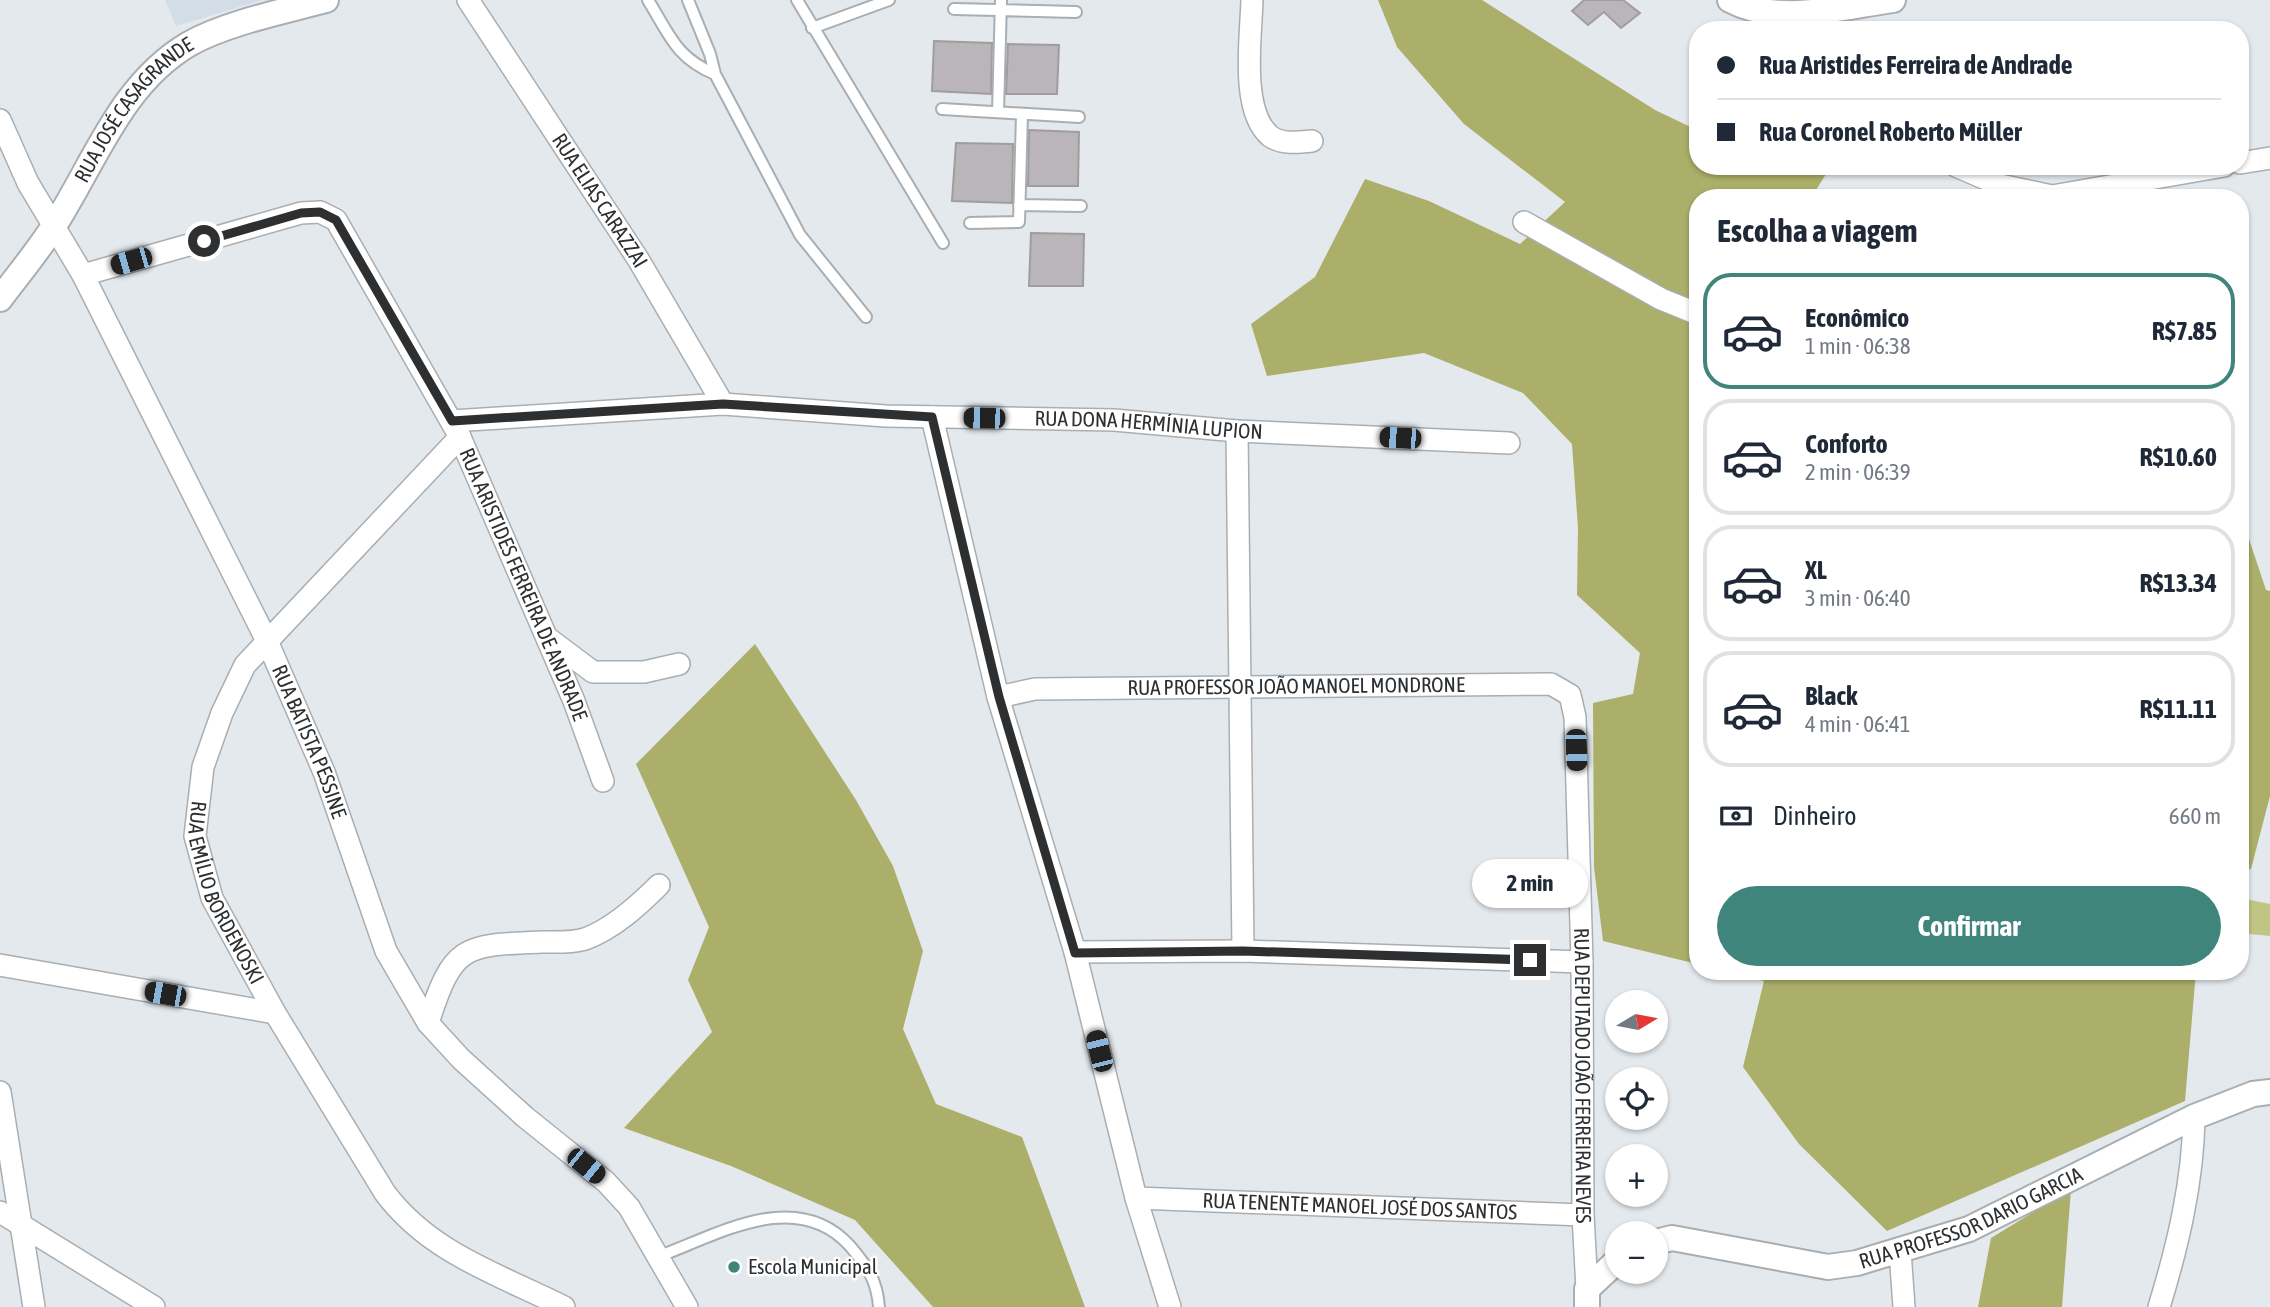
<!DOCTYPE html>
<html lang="pt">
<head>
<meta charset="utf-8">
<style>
	body { margin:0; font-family:"Asap Condensed",sans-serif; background:#f6f6f7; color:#1f2937; height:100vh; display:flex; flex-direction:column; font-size:26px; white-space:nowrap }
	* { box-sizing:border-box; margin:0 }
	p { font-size:23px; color:#747a83 }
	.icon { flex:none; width:38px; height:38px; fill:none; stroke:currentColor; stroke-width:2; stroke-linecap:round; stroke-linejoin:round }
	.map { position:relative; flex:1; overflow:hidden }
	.drawer { position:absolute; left:1689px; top:189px; width:560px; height:791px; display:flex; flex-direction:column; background:#fff; border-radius:28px; box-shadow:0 2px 5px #0004 }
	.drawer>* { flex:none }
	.top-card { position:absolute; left:1689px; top:21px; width:560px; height:154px; border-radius:28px; box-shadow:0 2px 5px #0004; display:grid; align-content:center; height:154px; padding:0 28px; background:#fff }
	.needle { width:46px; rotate:80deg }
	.tools { position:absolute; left:1605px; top:990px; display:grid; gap:14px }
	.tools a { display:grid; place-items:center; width:63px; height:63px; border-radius:50%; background:#fff; box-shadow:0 2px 5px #0004; font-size:35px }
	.end { position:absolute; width:32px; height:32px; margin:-16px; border:9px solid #2e2f31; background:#fff; box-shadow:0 0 0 4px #fff }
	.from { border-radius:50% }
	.bubble { position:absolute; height:49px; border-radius:24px; background:#fff; box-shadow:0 2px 5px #0004; font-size:23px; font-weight:700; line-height:49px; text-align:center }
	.car { position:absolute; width:21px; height:42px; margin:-21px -10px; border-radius:9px; box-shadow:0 0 5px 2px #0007; background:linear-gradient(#222 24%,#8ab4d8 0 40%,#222 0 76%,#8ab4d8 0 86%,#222 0) }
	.top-card b { display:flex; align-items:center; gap:24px; height:66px; font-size:26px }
	.top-card b+b { border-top:2px solid #e0e1e3 }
	.top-card i { width:18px; height:18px; background:#1f2937 }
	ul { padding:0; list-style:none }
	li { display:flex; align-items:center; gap:21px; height:116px; margin:0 14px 10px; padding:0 14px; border:4px solid #e0e1e3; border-radius:28px }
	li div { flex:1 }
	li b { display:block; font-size:26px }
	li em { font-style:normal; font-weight:700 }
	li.on { border-color:#40857b }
	li>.icon { width:63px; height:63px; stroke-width:1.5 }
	h2 { padding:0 28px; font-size:32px; line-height:84px }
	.pay { display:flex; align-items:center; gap:18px; height:77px; padding:0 28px; font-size:26px }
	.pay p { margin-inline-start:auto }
	.action { display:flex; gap:14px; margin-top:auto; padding:14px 28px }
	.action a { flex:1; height:80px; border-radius:42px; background:#40857b; color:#fff; font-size:28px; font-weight:700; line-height:80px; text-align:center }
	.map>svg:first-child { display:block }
	.built { fill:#d3dde7 }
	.green { fill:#c1c584 }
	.forest { fill:#abaf69 }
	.building { fill:#b9b5b9; stroke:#a09ca0; stroke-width:2 }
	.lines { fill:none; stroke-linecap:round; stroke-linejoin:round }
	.service-casing { stroke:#a9aeb2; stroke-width:14 }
	.minor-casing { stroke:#a9aeb2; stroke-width:24 }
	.tertiary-casing { stroke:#a9aeb2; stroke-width:28 }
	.service { stroke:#fff; stroke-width:10 }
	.minor { stroke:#fff; stroke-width:21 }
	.tertiary { stroke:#fff; stroke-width:24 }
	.route { stroke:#2e2f31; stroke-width:9 }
	.poi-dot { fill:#40857b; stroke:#fff; stroke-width:2.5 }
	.labels { text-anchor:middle; stroke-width:5; stroke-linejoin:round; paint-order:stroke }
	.street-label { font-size:21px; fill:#2e2f31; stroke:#fff }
	.poi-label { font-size:21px; fill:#2e2f31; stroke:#fff; text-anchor:start }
</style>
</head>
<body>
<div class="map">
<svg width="2270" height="1307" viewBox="0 0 2270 1307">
	<rect width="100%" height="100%" fill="#e4e9ed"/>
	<path class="built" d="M165,0h98l-87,26z"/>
	<path class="green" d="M2240,898l30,6v32l-30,-3z"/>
	<path class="forest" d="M1378,0h104l173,110 42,20 1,36h133l-20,32h-113l-1,766 -94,-23 -9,-74 -1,-164 40,-9 7,-41 -63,-58 1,-67 -6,-84 -49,-51 -99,-40 -157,23 -16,-52 64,-47 50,-98 64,22 91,43 45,-42 -101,-78 -67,-77z
		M2240,512l26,78 4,1v205l-19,73 -11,1z
		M755,644l101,156 37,66 30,85 -20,78 33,75 86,33 63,170h-152l-78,-87 -124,-54 -107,-38 88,-96 -24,-52 21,-53 -73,-163z
		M1725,971h471l-11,130 -298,130 -88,-87 -56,-77 21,-86z
		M2071,1189l-9,118h-84l13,-69z"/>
	<path class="building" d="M1584,0h39l17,13 -19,15 -17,-16 -16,13 -16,-14z
		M934,41l58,2 -1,51 -59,-3z
		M1008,44l51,1 -2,49h-51z
		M1029,130l50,2 -1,54h-50z
		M956,143l57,1 -1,59 -60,-2z
		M1031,233l53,1 -1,52h-54z"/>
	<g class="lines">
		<g class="service-casing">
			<path id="service" d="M648,0c21,34 28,58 67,74
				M688,0l22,54 5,20 85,161 66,82
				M797,0l146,243
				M954,9l122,3
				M812,28l77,-28
				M942,109l137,8
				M998,112l3,-112
				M1019,205l62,1
				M970,223l49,-1 3,-108
				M660,1256c59,-22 137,-69 190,-10 17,20 27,34 29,61"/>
		</g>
		<g class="minor-casing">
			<g id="minor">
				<path id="s1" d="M468,0l170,259 85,145"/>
				<path d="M1252,0c-1,36 -12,111 18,136 12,9 29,6 42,5"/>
				<path id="s2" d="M0,120l28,63 55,92 184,366 57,131 62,179 42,72 33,36 64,58 81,65 23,25 58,100"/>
				<path d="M2240,163l30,-5"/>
				<path d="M1956,166l44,19 52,11 172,-30"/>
				<path d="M1524,222l137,77 37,15"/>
				<path id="s3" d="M83,275l218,-62 19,-1 16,8 124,217 114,264 29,80"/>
				<path d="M932,417l66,280 77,255 61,246 34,109"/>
				<path id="s4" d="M452,421l271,-17 163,12 228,4 123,11 272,12"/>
				<path d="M1237,431l6,520"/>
				<path id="s5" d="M460,437l-215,228 -23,48 -19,54 -8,69 17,62 63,115 110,180c45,60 113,81 179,114"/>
				<path d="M549,639l44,33h51l35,-8"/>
				<path id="s6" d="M998,697l37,-8 516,-5 19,11 5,22 7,245 1,253 4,74"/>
				<path d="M1075,952l168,-1 339,11"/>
				<path d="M0,965l275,48"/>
				<path d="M428,1023c25,-79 36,-78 114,-81 13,0 31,1 43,-3 28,-10 54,-34 74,-54"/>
				<path d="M0,1092l34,215"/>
				<path id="s7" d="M1136,1198l447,17"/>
				<path d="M0,1212l154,95"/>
				<path d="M1900,1251l4,56"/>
				<path d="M2159,1307c19,-62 34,-125 35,-190"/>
			</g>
		</g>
		<g class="tertiary-casing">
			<g id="tertiary">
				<path d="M1730,0c48,26 111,7 163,0"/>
				<path id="s8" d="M0,299c18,-24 38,-48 54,-73 41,-64 67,-142 135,-182 37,-21 96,-33 137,-44"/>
				<path id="s9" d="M1656,1242l16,-4 156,29 29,-4 112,-34 225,-112 59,-23 17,-2"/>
				<path d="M1587,1307v-18l30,-28"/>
			</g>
		</g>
		<use href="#service" class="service"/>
		<use href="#minor" class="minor"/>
		<use href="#tertiary" class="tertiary"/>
	</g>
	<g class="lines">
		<path class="route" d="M204,241l97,-28 19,-1 16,8 116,201 271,-17 209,13 67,280 76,256 168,-2 287,9"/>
	</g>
	<circle class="poi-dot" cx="734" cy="1267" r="7"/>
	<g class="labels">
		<g class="street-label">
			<text dy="7" stroke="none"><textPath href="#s8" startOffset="233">RUA JOSÉ CASAGRANDE</textPath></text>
			<text dy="7" stroke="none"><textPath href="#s1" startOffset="240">RUA ELIAS CARAZZAI</textPath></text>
			<text dy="7" stroke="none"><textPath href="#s4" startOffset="698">RUA DONA HERMÍNIA LUPION</textPath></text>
			<text dy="7" stroke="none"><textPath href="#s3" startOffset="674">RUA ARISTIDES FERREIRA DE ANDRADE</textPath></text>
			<text dy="7" stroke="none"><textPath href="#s6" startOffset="299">RUA PROFESSOR JOÃO MANOEL MONDRONE</textPath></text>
			<text dy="7" stroke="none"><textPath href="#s2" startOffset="695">RUA BATISTA PESSINE</textPath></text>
			<text dy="7" stroke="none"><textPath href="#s5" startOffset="556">RUA EMÍLIO BORDENOSKI</textPath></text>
			<text dy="7" stroke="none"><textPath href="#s6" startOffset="957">RUA DEPUTADO JOÃO FERREIRA NEVES</textPath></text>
			<text dy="7" stroke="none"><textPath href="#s7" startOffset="224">RUA TENENTE MANOEL JOSÉ DOS SANTOS</textPath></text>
			<text dy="7" stroke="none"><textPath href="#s9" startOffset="327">RUA PROFESSOR DARIO GARCIA</textPath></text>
		</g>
		<g class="poi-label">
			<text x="748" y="1274">Escola Municipal</text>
		</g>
	</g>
</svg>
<div class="tools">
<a><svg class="needle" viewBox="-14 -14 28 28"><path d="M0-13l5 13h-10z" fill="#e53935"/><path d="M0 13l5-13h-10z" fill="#747a83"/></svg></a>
<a><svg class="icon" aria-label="locate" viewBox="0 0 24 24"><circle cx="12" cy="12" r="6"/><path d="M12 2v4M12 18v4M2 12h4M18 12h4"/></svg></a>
<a>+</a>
<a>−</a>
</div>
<i class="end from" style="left:204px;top:241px"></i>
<i class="end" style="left:1530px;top:960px"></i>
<div class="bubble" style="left:1472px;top:859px;width:116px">2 min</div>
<i class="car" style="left:131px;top:261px;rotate:254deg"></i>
<i class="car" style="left:984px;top:418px;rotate:271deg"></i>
<i class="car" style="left:1400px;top:438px;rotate:273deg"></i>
<i class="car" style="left:1576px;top:750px;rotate:178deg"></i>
<i class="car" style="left:165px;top:994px;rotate:280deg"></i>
<i class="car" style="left:1099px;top:1051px;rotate:346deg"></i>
<i class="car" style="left:586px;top:1166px;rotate:129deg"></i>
<div class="top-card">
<b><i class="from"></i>Rua Aristides Ferreira de Andrade</b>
<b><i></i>Rua Coronel Roberto Müller</b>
</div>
<section class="drawer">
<h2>Escolha a viagem</h2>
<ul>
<li class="on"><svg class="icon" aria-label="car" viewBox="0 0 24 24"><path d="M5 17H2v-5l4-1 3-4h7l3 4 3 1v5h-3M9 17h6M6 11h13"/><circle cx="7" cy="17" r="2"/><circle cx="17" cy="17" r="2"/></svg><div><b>Econômico</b><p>1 min · 06:38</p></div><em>R$7.85</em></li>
<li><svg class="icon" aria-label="car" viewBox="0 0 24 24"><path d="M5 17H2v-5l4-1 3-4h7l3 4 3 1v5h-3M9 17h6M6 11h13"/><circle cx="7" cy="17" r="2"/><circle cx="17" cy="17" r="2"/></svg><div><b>Conforto</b><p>2 min · 06:39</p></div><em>R$10.60</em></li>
<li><svg class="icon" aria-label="car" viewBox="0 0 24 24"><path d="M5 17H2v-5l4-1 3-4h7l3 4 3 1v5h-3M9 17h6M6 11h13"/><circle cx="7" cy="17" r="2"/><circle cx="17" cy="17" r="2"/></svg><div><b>XL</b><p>3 min · 06:40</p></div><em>R$13.34</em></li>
<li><svg class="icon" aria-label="car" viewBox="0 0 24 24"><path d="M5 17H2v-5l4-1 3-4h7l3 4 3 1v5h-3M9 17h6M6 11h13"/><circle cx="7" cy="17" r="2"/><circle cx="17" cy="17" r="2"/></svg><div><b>Black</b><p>4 min · 06:41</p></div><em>R$11.11</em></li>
</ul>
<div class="pay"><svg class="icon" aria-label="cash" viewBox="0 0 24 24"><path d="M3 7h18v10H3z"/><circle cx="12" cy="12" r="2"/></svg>Dinheiro<p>660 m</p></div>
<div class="action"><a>Confirmar</a></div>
</section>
</div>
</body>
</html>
